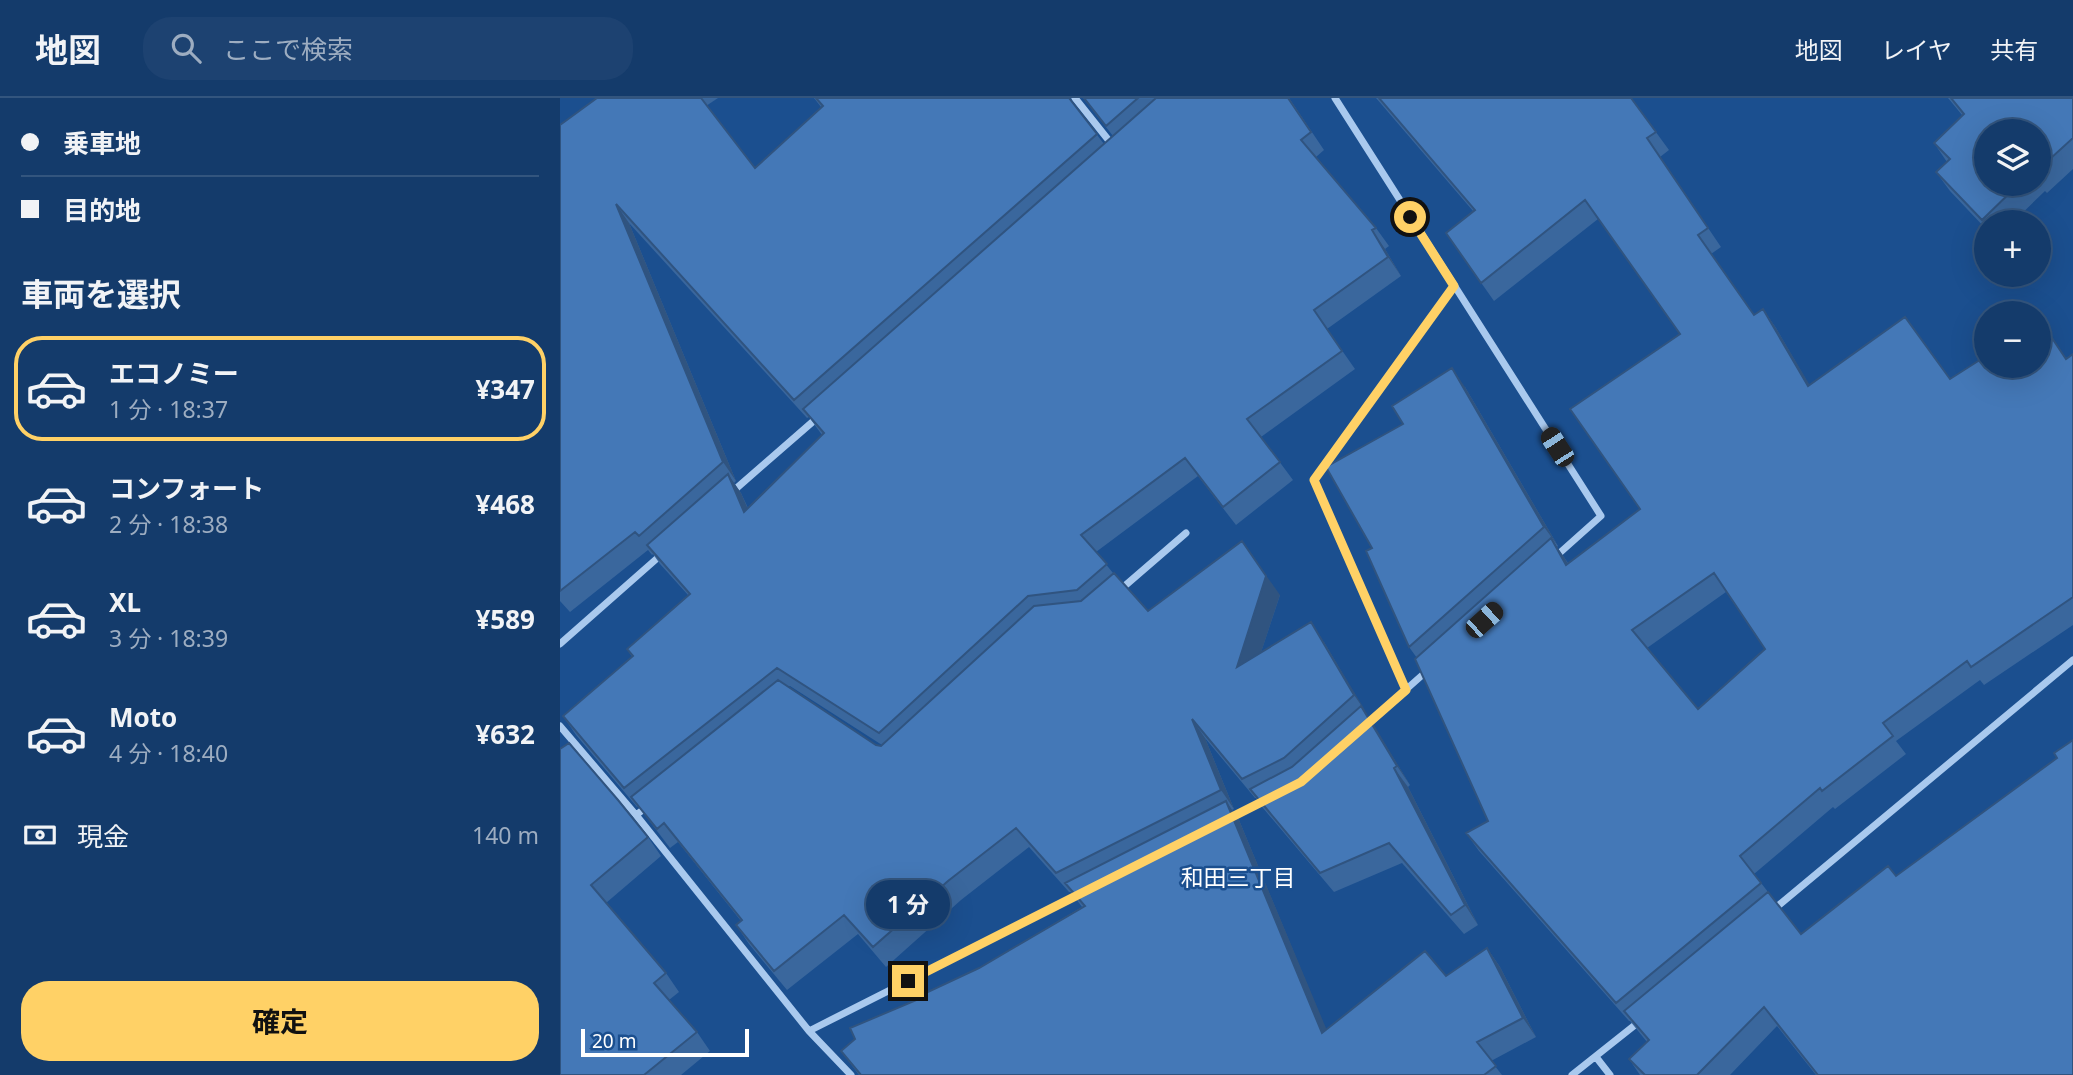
<!DOCTYPE html>
<html lang="ja">
<head>
<meta charset="utf-8">
<style>
	body { margin:0; font-family:"Noto Sans","Noto Sans JP",sans-serif; background:#1d4271; color:#f1f3f6; height:100vh; display:flex; flex-direction:column; font-size:26px; white-space:nowrap }
	* { box-sizing:border-box; margin:0 }
	p { font-size:23px; color:#9dadc1 }
	.icon { flex:none; width:38px; height:38px; fill:none; stroke:currentColor; stroke-width:2; stroke-linecap:round; stroke-linejoin:round }
	.map { position:relative; flex:1; overflow:hidden }
	.drawer { display:flex; flex-direction:column; background:#143b6b; width:560px }
	.drawer>* { flex:none }
	.guide { display:grid; align-content:center; height:154px; padding:0 21px; background:#143b6b }
	.tools { position:absolute; left:1414px; top:21px; display:grid; gap:14px }
	.tools a { display:grid; place-items:center; width:77px; height:77px; border-radius:50%; background:#143b6b; box-shadow:0 7px 28px #0002,0 0 0 2px #33557e; font-size:35px }
	.scale { position:absolute; left:21px; bottom:18px; width:168px; box-sizing:border-box; padding-left:7px; border:4px solid #fff; border-top:0; font-size:19px; line-height:24px; white-space:nowrap; color:#fff; -webkit-text-stroke:5px #1b4f8f; paint-order:stroke }
	.end { position:absolute; width:32px; height:32px; margin:-16px; border:9px solid #ffd166; background:#111; box-shadow:0 0 0 4px #111 }
	.from { border-radius:50% }
	.bubble { position:absolute; height:49px; border-radius:24px; background:#143b6b; box-shadow:0 7px 28px #0002,0 0 0 2px #33557e; font-size:23px; font-weight:700; line-height:49px; text-align:center }
	.car { position:absolute; width:21px; height:42px; margin:-21px -10px; border-radius:9px; box-shadow:0 0 5px 2px #0007; background:linear-gradient(#222 24%,#8ab4d8 0 40%,#222 0 76%,#8ab4d8 0 86%,#222 0) }
	.guide b { display:flex; align-items:center; gap:24px; height:66px; font-size:26px }
	.guide b+b { border-top:2px solid #33557e }
	.guide i { width:18px; height:18px; background:#f1f3f6 }
	ul { padding:0; list-style:none }
	li { display:flex; align-items:center; gap:21px; height:105px; margin:0 14px 10px; padding:0 7px; border:4px solid transparent; border-radius:28px }
	li div { flex:1 }
	li b { display:block; font-size:26px }
	li em { font-style:normal; font-weight:700 }
	li.active { border-color:#ffd166 }
	li>.icon { width:63px; height:63px; stroke-width:1.5 }
	h2 { padding:0 21px; font-size:32px; line-height:84px }
	.pay { display:flex; align-items:center; gap:18px; height:77px; padding:0 21px; font-size:26px }
	.pay p { margin-inline-start:auto }
	.primary-button { display:flex; gap:14px; margin-top:auto; padding:14px 21px }
	.primary-button a { flex:1; height:80px; border-radius:28px; background:#ffd166; color:#111; font-size:28px; font-weight:700; line-height:80px; text-align:center }
	header { display:flex; align-items:center; gap:42px; box-sizing:border-box; height:98px; padding:0 35px; background:#143b6b; border-bottom:2px solid #33557e }
	header strong { font-size:33px }
	nav { display:flex; gap:38px; margin-inline-start:auto; font-size:24px }
	.search { width:490px; height:63px; background:#1d4271; display:flex; align-items:center; gap:18px; box-sizing:border-box; padding:0 24px; border-radius:28px; color:#9dadc1; font-size:26px }
	main { display:flex; flex:1; min-height:0 }
	.map>svg:first-child { display:block }
	.lines { fill:none; stroke-linecap:round; stroke-linejoin:round }
	.minor { stroke:#a9c9ee; stroke-width:7 }
	.wall { fill:#3a679d; fill-rule:evenodd }
	.shaded-wall { fill:#305480 }
	.building { fill:#4478b7; stroke:#305480; stroke-width:2; fill-rule:evenodd }
	.route { stroke:#ffd166; stroke-width:9 }
	.labels { text-anchor:middle; stroke-width:5; stroke-linejoin:round; paint-order:stroke }
	.neighbourhood-label { font-size:23px; fill:#fff; stroke:#1b4f8f }
</style>
</head>
<body>
<header>
<strong>地図</strong>
<div class="search"><svg class="icon" aria-label="search" viewBox="0 0 24 24"><circle cx="10" cy="10" r="6"/><path d="M15 15l6 6"/></svg>ここで検索</div>
<nav><a>地図</a><a>レイヤ</a><a>共有</a></nav>
</header>
<main>
<section class="drawer">
<div class="guide">
<b><i class="from"></i>乗車地</b>
<b><i></i>目的地</b>
</div>
<h2>車両を選択</h2>
<ul>
<li class="active"><svg class="icon" aria-label="car" viewBox="0 0 24 24"><path d="M5 17H2v-5l4-1 3-4h7l3 4 3 1v5h-3M9 17h6M6 11h13"/><circle cx="7" cy="17" r="2"/><circle cx="17" cy="17" r="2"/></svg><div><b>エコノミー</b><p>1 分 · 18:37</p></div><em>¥347</em></li>
<li><svg class="icon" aria-label="car" viewBox="0 0 24 24"><path d="M5 17H2v-5l4-1 3-4h7l3 4 3 1v5h-3M9 17h6M6 11h13"/><circle cx="7" cy="17" r="2"/><circle cx="17" cy="17" r="2"/></svg><div><b>コンフォート</b><p>2 分 · 18:38</p></div><em>¥468</em></li>
<li><svg class="icon" aria-label="car" viewBox="0 0 24 24"><path d="M5 17H2v-5l4-1 3-4h7l3 4 3 1v5h-3M9 17h6M6 11h13"/><circle cx="7" cy="17" r="2"/><circle cx="17" cy="17" r="2"/></svg><div><b>XL</b><p>3 分 · 18:39</p></div><em>¥589</em></li>
<li><svg class="icon" aria-label="car" viewBox="0 0 24 24"><path d="M5 17H2v-5l4-1 3-4h7l3 4 3 1v5h-3M9 17h6M6 11h13"/><circle cx="7" cy="17" r="2"/><circle cx="17" cy="17" r="2"/></svg><div><b>Moto</b><p>4 分 · 18:40</p></div><em>¥632</em></li>
</ul>
<div class="pay"><svg class="icon" aria-label="cash" viewBox="0 0 24 24"><path d="M3 7h18v10H3z"/><circle cx="12" cy="12" r="2"/></svg>現金<p>140 m</p></div>
<div class="primary-button"><a>確定</a></div>
</section>
<div class="map">
<svg width="1513" height="977" viewBox="0 0 1513 977">
	<rect width="100%" height="100%" fill="#1b4f8f"/>
	<g class="lines">
		<path class="minor" d="M515,0l39,49
			M775,0l266,418 -47,42
			M171,395l86,-75
			M560,492l66,-57
			M0,546l102,-90
			M846,592l-92,-210 140,-194
			M806,627l62,-55
			M0,628l76,89 173,216 42,44
			M76,717l12,-9
			M668,721l40,-20
			M1213,812l300,-250
			M249,933l271,-137
			M1036,959l14,18
			M1012,977l68,-54"/>
	</g>
	<path class="wall" d="M37,0h121l-12,8 49,62 66,-61 -7,-9h255l35,46 9,-8 -30,-38h206l35,52 -8,7 60,71 13,18 -4,3 16,27 -74,53 28,40 -94,68 32,43 -57,45 -38,-49 -102,76 17,21 35,38 132,-16 -19,57 63,-10 43,73 43,70 -2,2 70,138 -14,9 -62,-71 -68,29 -71,-84 -7,-10h-1l-50,-60 29,71 -2,1 7,10 87,210 120,-54 41,-28 13,19 36,70 -45,24 11,14h-643l-18,-24 78,-52 60,-31 103,-61 -11,-15h-2l-40,-45 -68,53 -75,67 -28,-33 -71,56 -38,-46 -13,-19 5,-4 -63,-79 -8,6 -32,-42 -1,1 -61,-72 -13,-19 69,-59 -5,-8 61,-54 -28,-31 -7,-10 -1,1 -4,-5 -78,62 -10,-11v-476zM69,125l178,195 2,-1 13,18 -74,73 -7,-15 -7,-10 2,-2zM230,588l92,59 -1,1 -5,-1 -88,-58z
		M816,0h255l38,52 -9,7 61,90 -10,7 43,61 9,-6 13,19 33,57 141,-6 116,-21 7,-4v271l-89,60 -4,-5 -84,61 10,13 -71,55 -2,-2 -79,67 47,60 95,-58 161,-118 16,-18v335h-257l-39,-49 -47,49h-90l-11,-16 18,-17 -17,-21h-1l-150,-170 -13,-18 22,-12 -71,-163 -8,-11 -37,-99 31,-124 62,-37 93,159 -1,1 11,16 72,-54 40,-175 -82,-115 -104,82 -48,-68 27,-22zM1166,494l39,57 -67,60 -51,-61z
		M1388,0h125v71l-26,24 -2,-2 -32,31h-27v7l-36,-38 -14,-19 11,-10 -13,-19 28,-28zM1479,33v53h-53z
		M0,651l88,88 13,19 -55,47 60,70 13,19 -10,8 28,32 13,19 -29,24h-121z"/>
	<path class="shaded-wall" d="M56,106l13,19 107,258 -13,-19z
		M812,132l13,19 16,27 -13,-19z
		M1203,211l13,19 45,76 -13,-18z
		M892,270l13,19 93,159 -14,-19z
		M168,376l13,19 16,37 -13,-18z
		M991,440l13,19 15,26 -13,-18z
		M682,443l38,54 -30,91 -13,-19z
		M751,524l13,20 44,73 -14,-20z
		M801,608l13,19 36,60 -13,-19z
		M632,621l13,19 29,71 -13,-19z
		M834,670l14,19 70,138 -13,-20z
		M666,703l13,19 97,232 -14,-19z
		M927,850l13,19 36,70 -13,-19z"/>
	<path class="building" d="M37,0h104l54,70 68,-62 -7,-8h253l28,36 -303,266 -178,-196 107,258 -84,74 -4,-4 -75,59v-466z
		M524,0h54l-32,28z
		M596,0h132l23,34 -10,8 75,88 -4,2 16,27 -74,53 28,41 -95,68 33,43 -57,45 -38,-49 -104,77 26,29 -30,26 -49,6 -149,137 -102,-65 -153,120 -61,-72 70,-60 -6,-7 63,-55 -43,-49 81,-71 16,38 80,-79 -21,-24z
		M819,0h252l25,34 -9,6 61,90 -10,7 56,80 9,-6 45,77 97,-69 45,62 36,-23v10h53v-45l1,-1 26,39 7,-5v243l-102,70 -4,-6 -84,62 10,13 -71,55 -2,-3 -80,68 21,27 -145,120 -150,-170 22,-12 -73,-162 136,-121 15,27 74,-56 -70,-100 110,-75 -95,-134 -104,83 -35,-50 29,-23zM1154,475l51,76 -67,60 -66,-79z
		M1391,0h122v40l-34,31v-38h-53v53h33l-37,36 -46,-48 14,-13 -16,-16 30,-29z
		M892,270l92,159 -135,120 -43,-96 6,-3 -46,-81 77,-43 -11,-18z
		M682,443l24,35 -29,91 74,-45 43,73 -70,63 -42,21 -50,-60 29,71 -165,83 -40,-45 -68,53 -75,66 -29,-32 -70,56 -38,-46 6,-5 -78,-97 -7,6 -26,-32 147,-117 98,65 5,1 153,-140 47,-5 33,-28 34,38z
		M801,608l36,60 -3,2 71,137 -14,10 -62,-72 -69,30 -70,-84 42,-22z
		M1513,642v335h-255l-54,-68 -67,68h-52l-16,-16 20,-19 -25,-29 144,-119 33,42 87,-68 8,10 161,-118 -3,-5z
		M9,645l49,57 30,37 -57,48 75,88 -12,10 43,49 -53,43h-84v-326z
		M666,703l96,232 103,-82 21,25 41,-28 36,70 -46,24 19,24 -12,9h-623l-20,-24 14,-12 -5,-11 69,-29 -2,-2 62,-29 106,-62 -20,-23z"/>
	<g class="lines">
		<path class="route" d="M348,883l393,-199 105,-92 -92,-210 140,-194 -44,-69"/>
	</g>
	<g class="labels">
		<g class="neighbourhood-label">
			<text x="678" y="788">和田三丁目</text>
		</g>
	</g>
</svg>
<div class="tools">
<a><svg class="icon" aria-label="layers" viewBox="0 0 24 24"><path d="M12 4l9 5-9 5-9-5zM3 14l9 5 9-5"/></svg></a>
<a>+</a>
<a>−</a>
</div>
<div class="scale">20 m</div>
<i class="end from" style="left:850px;top:119px"></i>
<i class="end" style="left:348px;top:883px"></i>
<div class="bubble" style="left:306px;top:782px;width:84px">1 分</div>
<i class="car" style="left:997px;top:349px;rotate:327deg"></i>
<i class="car" style="left:924px;top:522px;rotate:48deg"></i>
</div>
</main>
</body>
</html>
